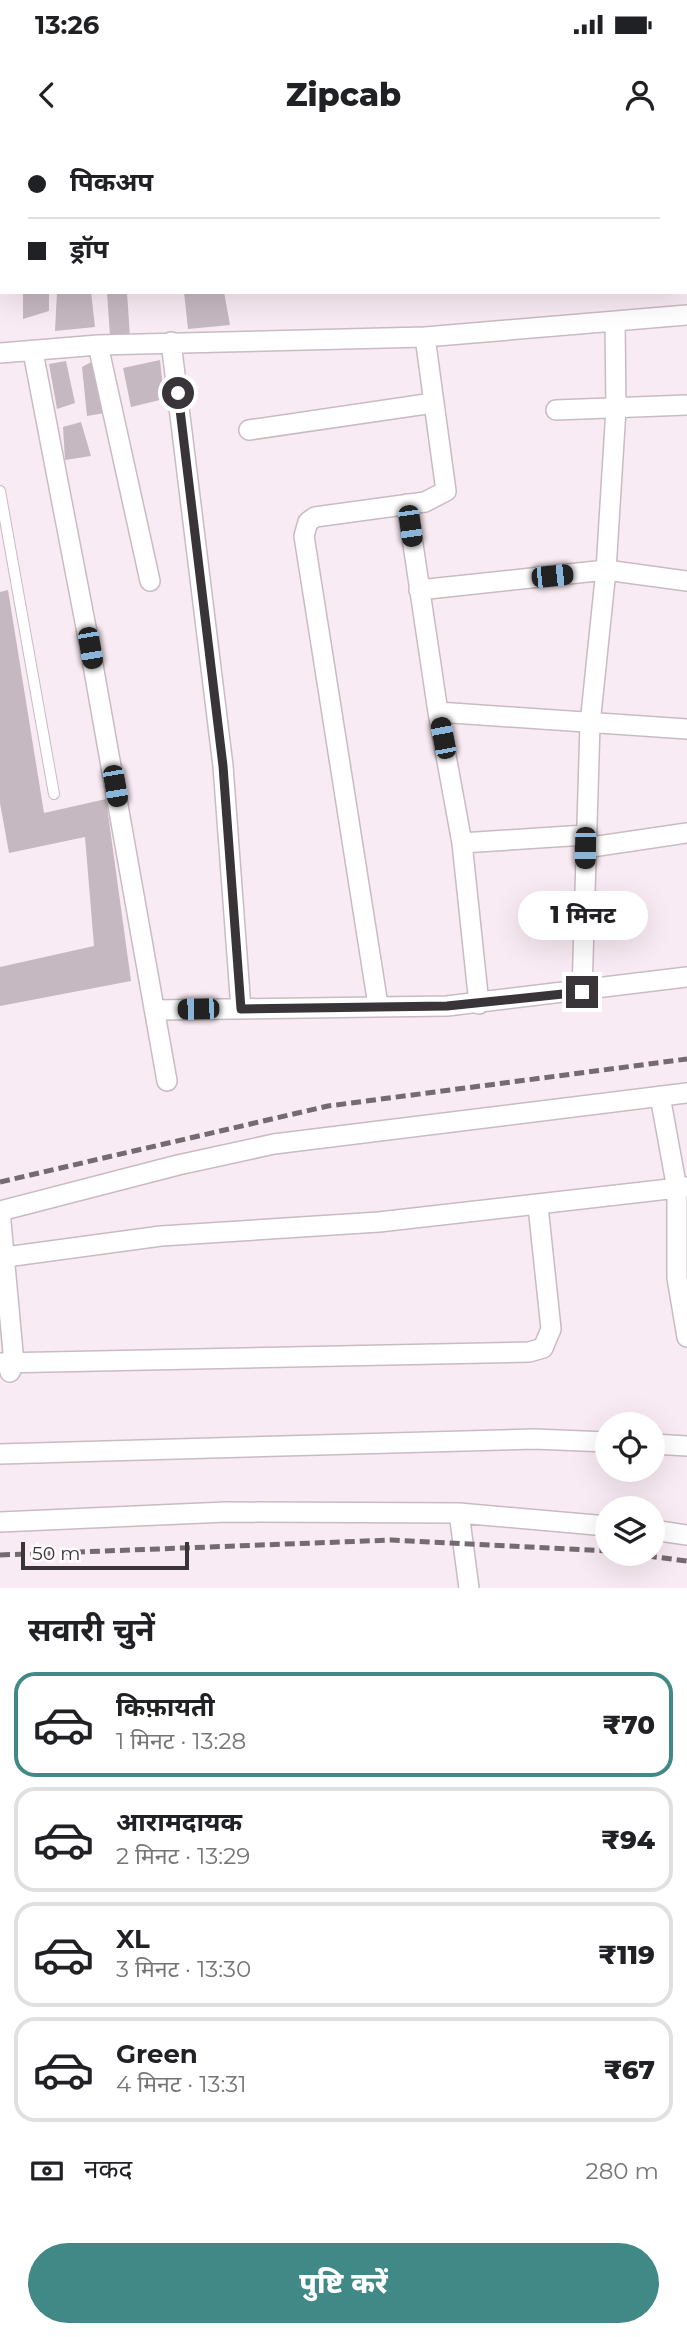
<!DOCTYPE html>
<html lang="hi">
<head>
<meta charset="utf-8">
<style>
	body { margin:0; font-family:Montserrat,"Noto Sans Devanagari",sans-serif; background:#f2f2f2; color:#202124; height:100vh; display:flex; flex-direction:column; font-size:26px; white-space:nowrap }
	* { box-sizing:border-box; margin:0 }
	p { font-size:23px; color:#757577 }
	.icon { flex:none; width:38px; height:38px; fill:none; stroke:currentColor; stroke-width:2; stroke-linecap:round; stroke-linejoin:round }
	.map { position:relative; height:1448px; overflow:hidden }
	.side { display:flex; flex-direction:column; background:#fff; flex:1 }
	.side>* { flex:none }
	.top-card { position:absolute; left:0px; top:0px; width:688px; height:154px; box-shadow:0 7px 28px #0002; display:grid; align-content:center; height:154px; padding:0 28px; background:#fff }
	.controls { position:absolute; left:595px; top:1272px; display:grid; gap:14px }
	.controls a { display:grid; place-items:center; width:70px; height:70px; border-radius:50%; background:#fff; box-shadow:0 7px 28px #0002; font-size:35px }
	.scale { position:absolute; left:21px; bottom:18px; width:168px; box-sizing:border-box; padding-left:7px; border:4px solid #393437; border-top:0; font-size:19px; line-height:24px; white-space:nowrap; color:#393437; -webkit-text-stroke:5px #fffcfe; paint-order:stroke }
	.end { position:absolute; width:32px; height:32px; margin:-16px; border:9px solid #393437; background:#fff; box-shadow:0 0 0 4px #fff }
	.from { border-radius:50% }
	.bubble { position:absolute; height:49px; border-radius:24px; background:#fff; box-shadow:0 7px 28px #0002; font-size:23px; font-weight:800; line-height:49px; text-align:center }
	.car { position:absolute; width:21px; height:42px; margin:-21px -10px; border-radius:9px; box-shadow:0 0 5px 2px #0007; background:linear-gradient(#222 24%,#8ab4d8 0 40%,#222 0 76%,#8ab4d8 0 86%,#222 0) }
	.top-card b { display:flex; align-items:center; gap:24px; height:66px; font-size:26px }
	.top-card b+b { border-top:2px solid #e0e0e0 }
	.top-card i { width:18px; height:18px; background:#202124 }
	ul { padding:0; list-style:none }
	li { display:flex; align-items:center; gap:21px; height:105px; margin:0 14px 10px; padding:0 14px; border:4px solid #e0e0e0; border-radius:21px }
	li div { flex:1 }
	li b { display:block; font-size:26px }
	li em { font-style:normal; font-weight:800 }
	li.on { border-color:#418987 }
	li>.icon { width:63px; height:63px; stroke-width:1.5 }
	h2 { padding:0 28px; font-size:32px; line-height:84px }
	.pay { display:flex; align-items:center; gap:18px; height:77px; padding:0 28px; font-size:26px }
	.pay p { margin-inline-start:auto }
	.button { display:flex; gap:14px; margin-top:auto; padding:14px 28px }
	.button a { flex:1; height:80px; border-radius:42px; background:#418987; color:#fff; font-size:28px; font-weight:800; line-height:80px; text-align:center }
	.status { display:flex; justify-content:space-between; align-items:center; height:49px; padding:0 35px; background:#fff; direction:ltr }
	.status svg { height:19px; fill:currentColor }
	header { display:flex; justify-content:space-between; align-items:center; height:91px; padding:0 28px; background:#fff; font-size:32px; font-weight:800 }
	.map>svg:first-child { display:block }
	.building { fill:#c6b8c0 }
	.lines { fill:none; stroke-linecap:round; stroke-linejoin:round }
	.lane-casing { stroke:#c9bbc2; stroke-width:12 }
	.street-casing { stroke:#c9bbc2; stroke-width:22 }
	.lane { stroke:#fff; stroke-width:10 }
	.street { stroke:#fff; stroke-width:19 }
	.rail { stroke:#736b70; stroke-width:5; stroke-dasharray:10 5; stroke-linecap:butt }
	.route { stroke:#393437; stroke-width:9 }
</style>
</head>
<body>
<div class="status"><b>13:26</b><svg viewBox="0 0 49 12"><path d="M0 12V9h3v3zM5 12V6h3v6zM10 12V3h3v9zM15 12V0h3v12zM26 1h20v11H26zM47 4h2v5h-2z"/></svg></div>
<header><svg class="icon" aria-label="back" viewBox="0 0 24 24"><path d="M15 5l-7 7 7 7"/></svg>Zipcab<svg class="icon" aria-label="person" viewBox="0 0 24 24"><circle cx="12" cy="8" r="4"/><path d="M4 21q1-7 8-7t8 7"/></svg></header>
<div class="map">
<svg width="687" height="1448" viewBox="0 0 687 1448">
	<rect width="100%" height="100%" fill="#f9ebf3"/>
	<path class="building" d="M23,152h26v19l-26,8z
		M57,152h34l4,35 -40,4z
		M107,152h20l3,45 -20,-1z
		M184,152h40l6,33 -42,4z
		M95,220l10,53 -18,3 -5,-49z
		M160,220l4,39 -33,8 -8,-39z
		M66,221l9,42 -18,6 -8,-45z
		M81,282l10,34 -26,4 -2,-33z
		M8,450l36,223 62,-14 25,182 -131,25v-39l94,-21 -9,-109 -76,16 -9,-50v-211z"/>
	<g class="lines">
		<g class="lane-casing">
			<path id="lane" d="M0,351l54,303"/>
		</g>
		<g class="street-casing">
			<path id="street" d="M271,0l1,2
				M641,0l1,2
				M686,4h1
				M686,106h1
				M171,202l52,424 18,243
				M98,205l52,236
				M33,212l57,296 77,433
				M0,213l98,-8 327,-8 262,-22
				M556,270l131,-5
				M249,290l184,-27
				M407,364l31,208 24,131 17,161
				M419,450l187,-20 81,11
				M438,572l249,17
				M462,703l123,-8
				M585,708l102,-15
				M582,852l8,-268 16,-154 10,-161 -1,-88
				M378,865l-74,-469 4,-14 7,-5 110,-15 21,-11 -21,-154
				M156,870l291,-4 240,-29
				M660,956l17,93v89l10,59
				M0,1071l178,-46 96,-21 413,-51
				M0,1071l14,152 -4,9
				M6,1117l155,-21 218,-14 308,-35
				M0,1223l529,-11 14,-4 8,-19 -13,-123
				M653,1304l34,2
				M0,1314l534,-15 73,3
				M459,1373l10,75
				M0,1382l226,-10 233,1 148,13
				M653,1390l34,5"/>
		</g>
		<use href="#lane" class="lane"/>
		<use href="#street" class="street"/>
		<path class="rail" d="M0,1042l328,-76 359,-47
			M632,1414l55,7
			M0,1415l392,-15 215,11"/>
	</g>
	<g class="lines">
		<path class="route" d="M178,253l45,373 18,243 206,-3 135,-14"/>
	</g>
</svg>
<div class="controls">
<a><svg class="icon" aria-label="locate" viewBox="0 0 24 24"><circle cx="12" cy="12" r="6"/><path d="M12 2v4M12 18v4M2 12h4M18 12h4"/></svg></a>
<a><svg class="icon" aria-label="layers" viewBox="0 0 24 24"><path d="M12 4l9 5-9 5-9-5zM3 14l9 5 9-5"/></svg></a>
</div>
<div class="scale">50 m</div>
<i class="end from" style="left:178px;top:253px"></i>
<i class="end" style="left:582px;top:852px"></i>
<div class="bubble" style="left:518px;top:751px;width:130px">1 मिनट</div>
<i class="car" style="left:410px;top:386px;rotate:172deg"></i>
<i class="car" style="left:552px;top:436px;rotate:84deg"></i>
<i class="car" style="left:90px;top:508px;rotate:170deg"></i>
<i class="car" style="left:443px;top:598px;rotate:349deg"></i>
<i class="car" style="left:115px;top:646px;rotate:170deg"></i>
<i class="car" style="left:585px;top:708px;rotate:181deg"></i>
<i class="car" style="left:198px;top:869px;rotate:269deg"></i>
<div class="top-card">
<b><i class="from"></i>पिकअप</b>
<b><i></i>ड्रॉप</b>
</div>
</div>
<section class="side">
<h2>सवारी चुनें</h2>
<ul>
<li class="on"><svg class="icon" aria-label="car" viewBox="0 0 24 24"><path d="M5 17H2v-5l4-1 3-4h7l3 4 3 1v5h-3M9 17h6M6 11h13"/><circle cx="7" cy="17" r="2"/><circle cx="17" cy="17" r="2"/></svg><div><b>किफ़ायती</b><p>1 मिनट · 13:28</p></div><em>₹70</em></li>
<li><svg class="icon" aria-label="car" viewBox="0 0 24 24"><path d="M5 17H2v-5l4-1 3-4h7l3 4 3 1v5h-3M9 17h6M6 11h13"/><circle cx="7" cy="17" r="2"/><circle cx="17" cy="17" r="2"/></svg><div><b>आरामदायक</b><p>2 मिनट · 13:29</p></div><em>₹94</em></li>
<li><svg class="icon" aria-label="car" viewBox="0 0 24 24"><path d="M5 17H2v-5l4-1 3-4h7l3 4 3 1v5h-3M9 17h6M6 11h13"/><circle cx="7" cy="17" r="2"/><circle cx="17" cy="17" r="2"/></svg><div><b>XL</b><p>3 मिनट · 13:30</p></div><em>₹119</em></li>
<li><svg class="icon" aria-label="car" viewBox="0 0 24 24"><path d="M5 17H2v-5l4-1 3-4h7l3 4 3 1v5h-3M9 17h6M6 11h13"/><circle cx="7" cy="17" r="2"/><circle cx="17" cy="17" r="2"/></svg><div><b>Green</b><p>4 मिनट · 13:31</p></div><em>₹67</em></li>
</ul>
<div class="pay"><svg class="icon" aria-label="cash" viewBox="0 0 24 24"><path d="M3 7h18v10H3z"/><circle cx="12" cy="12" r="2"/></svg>नकद<p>280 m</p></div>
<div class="button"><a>पुष्टि करें</a></div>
</section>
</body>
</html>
